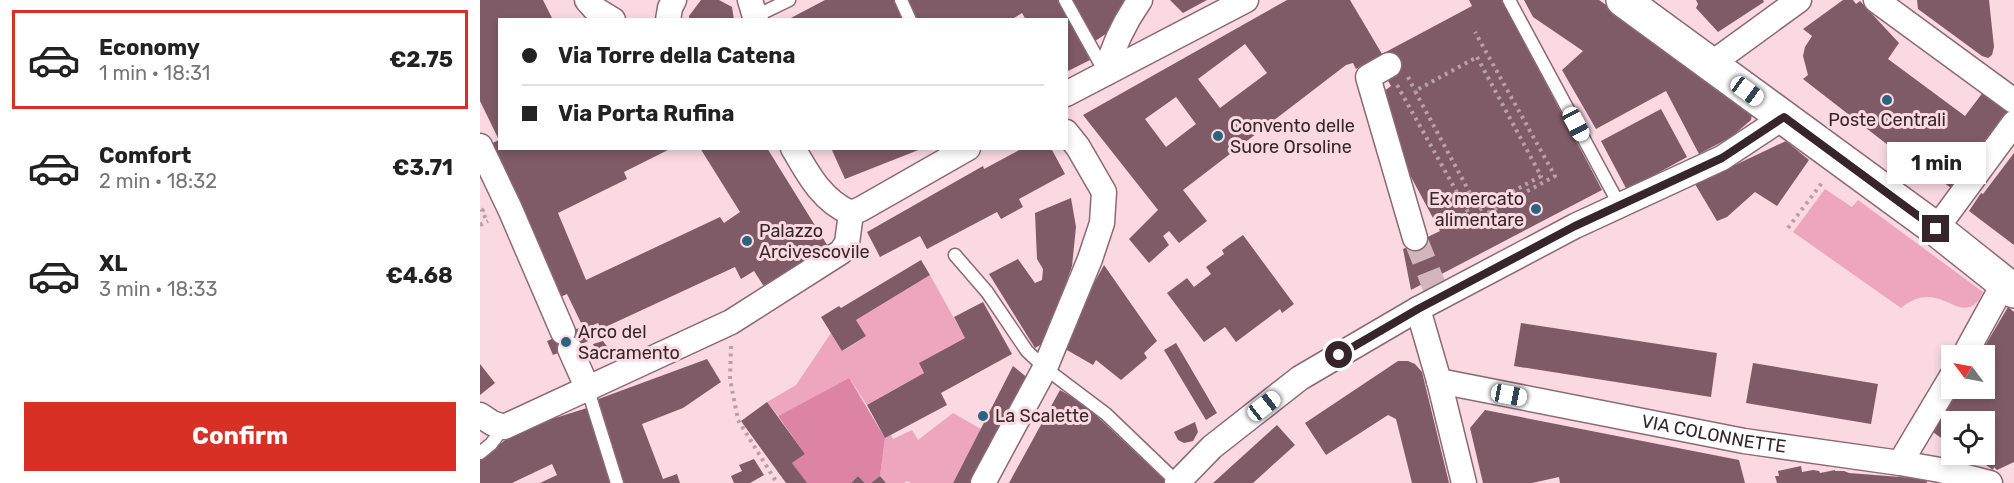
<!DOCTYPE html>
<html lang="en">
<head>
<meta charset="utf-8">
<style>
	body { margin:0; font-family:Rubik,sans-serif; background:#f6f6f6; color:#222; height:100vh; display:flex; flex-direction:column; font-size:22px; white-space:nowrap }
	* { box-sizing:border-box; margin:0 }
	p { font-size:20px; color:#767676 }
	.icon { flex:none; width:33px; height:33px; fill:none; stroke:currentColor; stroke-width:2; stroke-linecap:round; stroke-linejoin:round }
	.map { position:relative; flex:1; overflow:hidden }
	.side { display:flex; flex-direction:column; background:#fff; width:480px }
	.side>* { flex:none }
	.top-card { position:absolute; left:18px; top:18px; width:570px; height:132px; border-radius:0px; box-shadow:0 3px 9px #0003; display:grid; align-content:center; height:132px; padding:0 24px; background:#fff }
	.needle { width:39px; rotate:302deg }
	.fabs { position:absolute; left:1461px; top:345px; display:grid; gap:12px }
	.fabs a { display:grid; place-items:center; width:54px; height:54px; border-radius:0px; background:#fff; box-shadow:0 3px 9px #0003; font-size:30px }
	.end { position:absolute; width:27px; height:27px; margin:-14px; border:8px solid #36262b; background:#fff; box-shadow:0 0 0 3px #fff }
	.from { border-radius:50% }
	.bubble { position:absolute; height:42px; border-radius:0px; background:#fff; box-shadow:0 3px 9px #0003; font-size:20px; font-weight:700; line-height:42px; text-align:center }
	.car { position:absolute; width:18px; height:36px; margin:-18px -9px; border-radius:8px; box-shadow:0 0 4px 2px #0007; background:linear-gradient(#fff 24%,#345 0 40%,#fff 0 76%,#345 0 86%,#fff 0) }
	.top-card b { display:flex; align-items:center; gap:21px; height:57px; font-size:22px }
	.top-card b+b { border-top:2px solid #e0e0e0 }
	.top-card i { width:15px; height:15px; background:#222 }
	ul { padding:10px 0 0; list-style:none }
	li { display:flex; align-items:center; gap:18px; height:99px; margin:0 12px 9px; padding:0 12px; border:3px solid transparent; border-radius:0px }
	li div { flex:1 }
	li b { display:block; font-size:22px }
	li em { font-style:normal; font-weight:700 }
	li.selected { border-color:#d93025 }
	li>.icon { width:54px; height:54px; stroke-width:1.5 }
	.button { display:flex; gap:12px; margin-top:auto; padding:12px 24px }
	.button a { flex:1; height:69px; border-radius:0px; background:#d93025; color:#fff; font-size:24px; font-weight:700; line-height:69px; text-align:center }
	main { display:flex; flex:1; min-height:0 }
	.map>svg:first-child { display:block }
	.green { fill:#eda6be }
	.forest { fill:#dd83a4 }
	.building { fill:#7e5b67; fill-rule:evenodd }
	.lines { fill:none; stroke-linecap:round; stroke-linejoin:round }
	.street-tunnel { stroke:#d3b5be; stroke-width:24; stroke-dasharray:24 12; stroke-linecap:butt }
	.lane-casing { stroke:#8d6975; stroke-width:15 }
	.street-casing { stroke:#8d6975; stroke-width:27 }
	.secondary-casing { stroke:#8d6975; stroke-width:36 }
	.path { stroke:#ba9fa7; stroke-width:4; stroke-dasharray:3 4.5; stroke-linecap:butt }
	.lane { stroke:#fff; stroke-width:12 }
	.street { stroke:#fff; stroke-width:24 }
	.secondary { stroke:#fff; stroke-width:33 }
	.route { stroke:#36262b; stroke-width:8 }
	.poi-dot { fill:#2a647d; stroke:#fad9e3; stroke-width:2 }
	.labels { text-anchor:middle; stroke-width:6; stroke-linejoin:round; paint-order:stroke }
	.poi-label { font-size:18px; fill:#36262b; stroke:#fad9e3; text-anchor:start }
	.street-label { font-size:18px; fill:#36262b; stroke:#fad9e3 }
</style>
</head>
<body>
<main>
<section class="side">
<ul>
<li class="selected"><svg class="icon" aria-label="car" viewBox="0 0 24 24"><path d="M5 17H2v-5l4-1 3-4h7l3 4 3 1v5h-3M9 17h6M6 11h13"/><circle cx="7" cy="17" r="2"/><circle cx="17" cy="17" r="2"/></svg><div><b>Economy</b><p>1 min · 18:31</p></div><em>€2.75</em></li>
<li><svg class="icon" aria-label="car" viewBox="0 0 24 24"><path d="M5 17H2v-5l4-1 3-4h7l3 4 3 1v5h-3M9 17h6M6 11h13"/><circle cx="7" cy="17" r="2"/><circle cx="17" cy="17" r="2"/></svg><div><b>Comfort</b><p>2 min · 18:32</p></div><em>€3.71</em></li>
<li><svg class="icon" aria-label="car" viewBox="0 0 24 24"><path d="M5 17H2v-5l4-1 3-4h7l3 4 3 1v5h-3M9 17h6M6 11h13"/><circle cx="7" cy="17" r="2"/><circle cx="17" cy="17" r="2"/></svg><div><b>XL</b><p>3 min · 18:33</p></div><em>€4.68</em></li>
</ul>
<div class="button"><a>Confirm</a></div>
</section>
<div class="map">
<svg width="1534" height="483" viewBox="0 0 1534 483">
	<rect width="100%" height="100%" fill="#fad9e3"/>
	<path class="green" d="M1345,189l27,18 6,-7 125,92c-2,4 -5,10 -8,12 -19,16 -38,-26 -74,4l-108,-76z
		M450,275l35,63 -46,25 5,10 -57,32 -18,-27 -71,38 -11,-14 29,-17 35,-52 12,18 23,-15 -10,-16z
		M473,413l28,16 -28,54h-42l-4,-2 -3,2h-18l-6,-7 5,-38 6,-3 2,4 19,-9 6,10z"/>
	<path class="forest" d="M369,378l36,60 -5,38 -9,7h-6l-7,-7 -7,7h-45l-14,-20 13,-9 -27,-38z"/>
	<path class="building" d="M0,0h63l10,20h-53v128h172l-48,24 3,7 -69,34 28,67 134,-63 4,6 16,-11 -40,-64h67l62,100 -64,40 -11,-17 -13,8 -6,-12 -134,62 -3,-6 -14,6 -17,-35 -13,6 -66,-155 11,-5 -19,-39z
		M221,0h18l13,7 2,13h-45v-4z
		M345,0h70l9,20h-117z
		M424,0h156l30,60 -24,12v-52h-40l-4,-7 -11,7h-98z
		M592,0h64l-18,26 -23,15z
		M690,0h37l-24,13z
		M807,0h63l32,54 90,-48 -3,-6h33l100,190 -191,100 -8,-41 37,-18 -30,-56 -27,-83 8,-6 -16,-28 -19,11 -3,-6 -7,2 -163,125 24,31 -28,22 -10,-12 -6,5 6,9 -20,18 -20,-24 29,-29 -75,-95zM765,44l22,29 -47,35 -22,-29zM696,97l20,27 -30,23 -21,-28z
		M1044,0h75l101,70 52,44 -1,6 -20,17 -32,17 -33,-63 -70,38 -34,-59 21,-19 -50,-34z
		M1216,0h67l1,2 -46,30 -22,-24 2,-4z
		M1363,0h10l3,4 4,-3 39,42 -11,16 77,57 19,-25 26,19 -55,81 -23,-17 -3,3 -126,-98 5,-4 -5,-19 2,-9 7,-11 -9,-7z
		M1437,0h72l5,47 -2,8 -4,3 -6,-2 -64,-47z
		M1181,109l26,48 -60,33 -26,-49z
		M1306,141l23,19 -32,46 -22,-14 -28,25 -10,4 -22,-37z
		M351,148h90v1l-76,30z
		M543,148h28l14,26 -46,25 4,8 -22,12 -4,-7 -70,37 -7,-13 -40,21 -13,-25 116,-66 1,3z
		M1534,153v92l-45,-34 12,-18 2,1z
		M591,198l5,29 -4,39 -27,76 -10,6 -46,-74 29,-15 17,24 7,-3 1,-11 -6,-10 -2,-46z
		M763,235l51,69 -12,9 -2,-4 -44,33 -11,-15 -21,15 -37,-49 20,-15 7,9 17,-13 -5,-7 18,-13 -2,-4z
		M441,260l9,15 -74,45 10,16 -24,15 -21,-34 18,-11 2,2z
		M624,265l53,76 -13,12 3,5 -26,22 -25,-20 -3,5 -33,-19z
		M503,302l29,52 -71,39 6,12 -62,33 -18,-33 57,-32 -5,-10 46,-25 -11,-21z
		M1528,307l6,5v150l-17,8 -3,-3 -1,3 -14,-10 -4,4 -12,-10h21v-32h-32v24l-19,-14 26,-44h25v-32h-5z
		M1041,323l196,30 -6,44 -197,-31z
		M99,328l2,5 7,-3 3,10 -38,15 -6,-14z
		M123,341l8,11 -5,6 -8,-3 -5,-11z
		M696,343l41,70 -11,7 -42,-70z
		M227,359l14,23 -38,26 -41,16 21,55 14,-5 3,9h-58l-29,-82z
		M918,361h10l7,3 7,8 27,111h-37l-16,-64 -8,-4 -62,40 -21,-32z
		M1273,363l125,21 -7,40 -125,-21z
		M0,364l15,19 -15,12z
		M533,366l16,13 -55,104h-21z
		M580,390l24,14 82,77 -2,2h-155z
		M287,402l38,52 -13,9 15,20h-21l-45,-62z
		M107,408l16,38 10,37h-73l17,-8 -5,-11 -40,19h-32v-23l16,-13 16,-12 27,-12z
		M1005,410l254,50 6,23h-185l-1,-6 -27,6h-49l-13,-55z
		M715,422l3,10 -5,9 -9,2 -6,-3 -4,-8z
		M797,425l18,20 -42,38h-40z
		M274,459l10,16 -14,8h-16l-3,-7 11,-5 -3,-6z
		M1321,466l1,6 11,-2 6,1 1,2 15,-3v1h9l5,2 77,6 1,4h-150l-2,-7h4l-1,-5z
		M378,476l7,7h-14z
		M400,476l6,7h-15z"/>
	<g class="lines">
		<path class="street-tunnel" d="M935,238l24,60"/>
		<g class="lane-casing">
			<path id="lane" d="M421,0l9,20
				M585,0l40,72
				M1029,0l111,206
				M276,16l33,-16
				M475,255l32,37 40,59 18,17 61,46 72,69
				M107,387l30,96
				M0,453l11,-9 13,-17"/>
		</g>
		<g class="street-casing">
			<g id="street">
				<path d="M107,0l8,9 18,11"/>
				<path d="M270,0l6,20"/>
				<path d="M1396,0l138,101"/>
				<path d="M188,20l2,-12 4,-8"/>
				<path d="M1231,64l88,-64"/>
				<path d="M909,65l-21,12 47,161"/>
				<path d="M626,73c7,-28 18,-50 34,-73"/>
				<path d="M586,94l180,-94"/>
				<path d="M0,146l30,63 53,123"/>
				<path d="M313,148c15,26 29,53 58,65"/>
				<path d="M371,213l10,-4 107,-61"/>
				<path d="M1456,229l78,-106"/>
				<path d="M938,309l21,72 25,102"/>
				<path d="M90,349l17,38"/>
				<path d="M1484,356l40,-73"/>
				<path id="s1" d="M959,381l305,60 156,22 40,7 50,13"/>
				<path d="M0,415l12,8 12,4 227,-105 110,-70 6,-9 4,-30"/>
				<path d="M1420,463l52,-87"/>
				<path d="M503,483l62,-115 45,-109 12,-36 2,-31 -26,-45 -12,-15"/>
				<path d="M697,483l35,-36 88,-69 118,-69 157,-83 147,-68 62,-41"/>
			</g>
		</g>
		<g class="secondary-casing">
			<path id="secondary" d="M1143,0l313,229 78,62"/>
		</g>
		<path class="path" d="M997,57l64,119 -62,34 -64,-119z
			M928,77l7,14
			M917,85l76,136 82,-45 -80,-144
			M4,209l-2,2 5,10
			M0,225l8,-4
			M1308,228l36,-48
			M251,346l-1,33 8,41 39,63"/>
		<use href="#lane" class="lane"/>
		<use href="#street" class="street"/>
		<use href="#secondary" class="secondary"/>
	</g>
	<g class="lines">
		<path class="route" d="M859,355l79,-46 157,-83 147,-68 62,-41 152,112"/>
	</g>
	<g class="poi-dot">
		<circle cx="1407" cy="100" r="6"/>
		<circle cx="738" cy="136" r="6"/>
		<circle cx="1056" cy="209" r="6"/>
		<circle cx="267" cy="241" r="6"/>
		<circle cx="86" cy="342" r="6"/>
		<circle cx="503" cy="416" r="6"/>
	</g>
	<g class="labels">
		<g class="poi-label">
			<text x="1407" y="126" text-anchor="middle">Poste Centrali</text>
			<text x="750" y="132">Convento delle<tspan x="750" dy="21">Suore Orsoline</tspan></text>
			<text x="1044" y="205" text-anchor="end">Ex mercato<tspan x="1044" dy="21">alimentare</tspan></text>
			<text x="279" y="237">Palazzo<tspan x="279" dy="21">Arcivescovile</tspan></text>
			<text x="98" y="338">Arco del<tspan x="98" dy="21">Sacramento</tspan></text>
			<text x="515" y="422">La Scalette</text>
		</g>
		<g class="street-label">
			<text dy="6" stroke="none"><textPath href="#s1" startOffset="280">VIA COLONNETTE</textPath></text>
		</g>
	</g>
</svg>
<div class="fabs">
<a><svg class="needle" viewBox="-14 -14 28 28"><path d="M0-13l5 13h-10z" fill="#e53935"/><path d="M0 13l5-13h-10z" fill="#767676"/></svg></a>
<a><svg class="icon" aria-label="locate" viewBox="0 0 24 24"><circle cx="12" cy="12" r="6"/><path d="M12 2v4M12 18v4M2 12h4M18 12h4"/></svg></a>
</div>
<i class="end from" style="left:859px;top:355px"></i>
<i class="end" style="left:1456px;top:229px"></i>
<div class="bubble" style="left:1407px;top:142px;width:99px">1 min</div>
<i class="car" style="left:1267px;top:91px;rotate:126deg"></i>
<i class="car" style="left:1096px;top:124px;rotate:152deg"></i>
<i class="car" style="left:1029px;top:395px;rotate:101deg"></i>
<i class="car" style="left:784px;top:406px;rotate:52deg"></i>
<div class="top-card">
<b><i class="from"></i>Via Torre della Catena</b>
<b><i></i>Via Porta Rufina</b>
</div>
</div>
</main>
</body>
</html>
